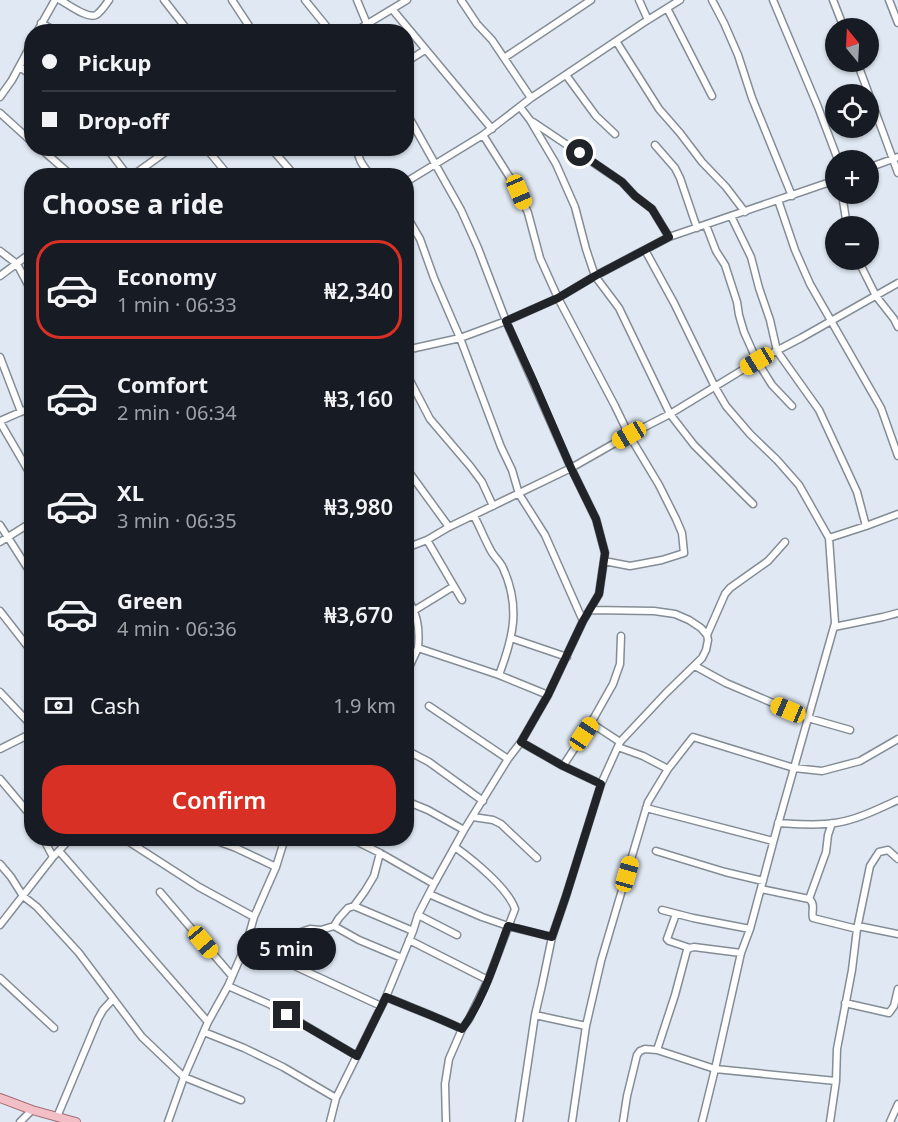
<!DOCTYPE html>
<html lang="en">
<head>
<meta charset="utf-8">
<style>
	body { margin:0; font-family:"Noto Sans",sans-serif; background:#20242c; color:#f1f3f6; height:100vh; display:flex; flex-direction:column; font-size:22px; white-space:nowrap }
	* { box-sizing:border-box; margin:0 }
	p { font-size:20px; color:#9ea1a6 }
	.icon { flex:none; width:33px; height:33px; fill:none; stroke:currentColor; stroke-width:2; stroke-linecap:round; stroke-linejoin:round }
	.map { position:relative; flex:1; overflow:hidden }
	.side { position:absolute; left:24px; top:168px; width:390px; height:678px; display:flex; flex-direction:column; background:#171b24; border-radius:24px; box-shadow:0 2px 4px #0004 }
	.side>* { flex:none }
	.hud { position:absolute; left:24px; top:24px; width:390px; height:132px; border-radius:24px; box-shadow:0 2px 4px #0004; display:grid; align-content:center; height:132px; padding:0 18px; background:#171b24 }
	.needle { width:39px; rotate:342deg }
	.tools { position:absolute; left:825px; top:18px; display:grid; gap:12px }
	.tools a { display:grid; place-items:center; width:54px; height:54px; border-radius:50%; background:#171b24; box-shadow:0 2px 4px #0004; font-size:30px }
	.end { position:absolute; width:27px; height:27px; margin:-14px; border:8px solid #202327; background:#fff; box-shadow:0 0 0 3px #fff }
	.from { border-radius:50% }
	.bubble { position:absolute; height:42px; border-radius:21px; background:#171b24; box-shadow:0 2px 4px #0004; font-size:20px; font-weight:600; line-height:42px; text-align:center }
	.car { position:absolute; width:18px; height:36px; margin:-18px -9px; border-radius:8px; box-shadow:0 0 4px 2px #0007; background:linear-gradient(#f5c518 24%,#345 0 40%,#f5c518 0 76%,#345 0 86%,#f5c518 0) }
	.hud b { display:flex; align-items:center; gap:21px; height:57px; font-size:22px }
	.hud b+b { border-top:2px solid #363941 }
	.hud i { width:15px; height:15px; background:#f1f3f6 }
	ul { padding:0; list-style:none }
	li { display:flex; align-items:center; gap:18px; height:99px; margin:0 12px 9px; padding:0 6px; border:3px solid transparent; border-radius:24px }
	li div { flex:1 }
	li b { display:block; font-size:22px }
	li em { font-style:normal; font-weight:600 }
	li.on { border-color:#d93025 }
	li>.icon { width:54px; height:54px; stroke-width:1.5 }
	h2 { padding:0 18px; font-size:27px; line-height:72px }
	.pay { display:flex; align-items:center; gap:15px; height:66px; padding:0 18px; font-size:22px }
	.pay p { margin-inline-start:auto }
	.cta { display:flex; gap:12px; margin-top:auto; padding:12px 18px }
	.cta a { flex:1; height:69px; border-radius:24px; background:#d93025; color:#fff; font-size:24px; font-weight:600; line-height:69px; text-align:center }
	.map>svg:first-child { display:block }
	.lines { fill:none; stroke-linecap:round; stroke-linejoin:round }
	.minor-casing { stroke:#848c95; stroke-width:9 }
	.major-casing { stroke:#a46d76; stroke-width:10 }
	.minor { stroke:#fff; stroke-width:6 }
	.major { stroke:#f3bfc6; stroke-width:8 }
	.route { stroke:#202327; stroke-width:8 }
</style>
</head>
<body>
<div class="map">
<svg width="898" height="1122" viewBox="0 0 898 1122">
	<rect width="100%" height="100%" fill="#e0e9f3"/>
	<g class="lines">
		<g class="minor-casing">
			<path id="minor" d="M60,0c8,4 27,19 36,15 5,-3 10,-11 13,-15
				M164,0l25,32
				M232,0l21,32
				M305,0l26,32
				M357,0l10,24
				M461,0l16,24 15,16 39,58
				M639,0l9,20
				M712,0l12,23 14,32 14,43 40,98
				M773,0l45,107 20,53
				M833,0l11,28
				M889,0l9,23
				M667,8l45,88
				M392,9c33,40 67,80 100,120
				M41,23l16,9
				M37,32l18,-32
				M354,32l53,-32
				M616,41l43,68 21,24 22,29 24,25 19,25
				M504,58l87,-58
				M406,62l19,-12
				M857,62l41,111
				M20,67l12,9
				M566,75l30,41 19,18
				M0,97l12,-17 20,-37
				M520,107l10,13 26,44 19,43 11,42 9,27 24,32 51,106 24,31 59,59
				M406,112l55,98 17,38 28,73 65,147 25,51 9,34 -6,41 -16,27
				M0,113l32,29
				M533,122l89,60 13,14 17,13 17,28
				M483,135l36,57 9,21 12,45 18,40 57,108 14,29 30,50 17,34 6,14 2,20 -22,7 -32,6 -26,-5
				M655,145l20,23 5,10 17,50
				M40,148l32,28
				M107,148l21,28
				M206,148l23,28
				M271,148l24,28
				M358,148c-2,10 7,20 13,28
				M868,168l30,-11
				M132,176l39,-28
				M406,182l77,-47 48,-37 112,-75 37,-23
				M842,194l5,32
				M778,200l17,50 15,34 71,124 17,48
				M731,216l20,41 8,31 11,32 7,31 42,59 38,82 9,34 -37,12
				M706,225l10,26 9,14 12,37 2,13 5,17 13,29 15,24 20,21
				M645,250l29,53 41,84 11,19 24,28 27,26 22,25 30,53 6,85 -58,205 -27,101 -9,24 -26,116 -13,53
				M0,251l17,13 15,28
				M858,260l18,36 18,23 4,8
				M0,276l32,-24
				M406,350l54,-12 46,-17 52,-23 37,-22 74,-39 167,-57
				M0,357l21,55
				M406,373l24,46 40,47 12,16 11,24
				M0,421l32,-14
				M0,422l32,55
				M406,468l43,59
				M474,516c6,11 10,22 16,33 3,7 10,12 13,19 18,39 10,70 -4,107
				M0,525l32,50
				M866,526l32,-12
				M427,540l35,60
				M0,542l32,-20
				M406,548l21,-8 22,-13 122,-59 58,-33 41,-21 87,-53 44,-23 97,-55
				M406,595c11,20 14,30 12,53l81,27 49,20
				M415,610l39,-24
				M590,610l64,1 21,3 14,6 12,8 6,7 1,5 -2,10 -4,8 -36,35 -46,49 -19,42
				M0,611l32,41
				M834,627l49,-10 15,-4
				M707,635l18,-41 5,-6 38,-27 17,-19
				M511,638l56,19
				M695,666l31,17 82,35 42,12
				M406,674l12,-26
				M0,692l32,34
				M429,706l79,53
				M591,723l29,19
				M618,747l25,9 25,13
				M0,749l32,-16
				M406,750l23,12 54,39
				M563,766l28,-43 22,-39 7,-20 1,-28
				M0,779l32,38
				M406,801l22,9 36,20
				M646,808l127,33
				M473,817l20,3 8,4 36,34
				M778,823c19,1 39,3 57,0 22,-3 43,-14 63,-23
				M43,838l10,19
				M123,838l76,49 55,30
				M209,838l27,10 40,19
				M350,838l30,15 54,31
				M59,851l149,171
				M656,851l69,21 38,9
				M0,864l11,13 12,19 14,11 42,46 63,84 42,40 57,23
				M761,889l48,10c7,5 2,13 4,19l44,11
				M160,892l72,84
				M429,894l53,23 26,9 44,11
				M809,899l17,-47 2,-17 4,-12
				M354,906l59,25
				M662,910l31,8 57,11
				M676,914l-9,25 2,2 21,7 4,-1 47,6
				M418,915l39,20
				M0,925l53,-68 18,-19
				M334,926l25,14 43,18
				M858,926l40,8
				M409,940l79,40
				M247,942l41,21 93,43
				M288,963l13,-31 9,-3 11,1 13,-4 5,-8 9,-10 6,-2 11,-15 9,-15 6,-23
				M0,978l54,50
				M228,986l41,18 88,52
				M386,997c26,11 51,20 76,32
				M845,1003l44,10 5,-7 4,-17
				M535,1015l51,11
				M204,1032l40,16 39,19 53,31
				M657,1050l18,-55 12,-45 3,-2
				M57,1117l41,-98 5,-9 10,-11
				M20,1122l12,-12
				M168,1122l16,-45 24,-55 20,-36 19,-44 7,-25 22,-50 9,-29
				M330,1122l6,-24 50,-101 27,-66 5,-16 16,-31 30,-54 44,-71 13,-17 27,-47 35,-74 -38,-86 -26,-41 -7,-24 -11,-23 -41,-109 -26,-60 -14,-39 -14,-24
				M446,1122l-1,-38 4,-25 13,-30 7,-10 19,-39 27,-71c-7,-21 -42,-49 -60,-62
				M519,1122l16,-107 7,-30 10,-48 14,-41 35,-112 -38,-18 -42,-24
				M572,1122l14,-96 15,-65 47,-159 20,-33 25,-32 101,31 28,3 38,-10 38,-22
				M623,1122l4,-26 10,-41 3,-4 5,-2 12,1 58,19 121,12
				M830,1122l6,-41 1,-32 15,-79 5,-41 13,-63 9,-14 9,-2 10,9
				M890,1122l8,-18"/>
		</g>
		<g class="major-casing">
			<path id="major" d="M0,1098l32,12 44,12"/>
		</g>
		<use href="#minor" class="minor"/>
		<use href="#major" class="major"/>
	</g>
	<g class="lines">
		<path class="route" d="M287,1015l70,41 29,-59c26,11 51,20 76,32 22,-30 33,-68 46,-103l44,11 14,-41 35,-112 -38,-18 -42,-24 27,-47 35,-74 16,-27 6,-41 -9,-34 -25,-51 -38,-88 -27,-59 52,-23 37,-22 74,-39 -17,-28 -17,-13 -13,-14 -42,-29"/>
	</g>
</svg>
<div class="tools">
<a><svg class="needle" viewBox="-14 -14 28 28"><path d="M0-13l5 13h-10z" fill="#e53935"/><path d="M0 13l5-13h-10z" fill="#9ea1a6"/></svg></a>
<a><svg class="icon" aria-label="locate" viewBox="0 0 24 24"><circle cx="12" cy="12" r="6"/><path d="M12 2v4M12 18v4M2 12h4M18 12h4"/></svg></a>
<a>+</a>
<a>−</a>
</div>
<i class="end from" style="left:580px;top:153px"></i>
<i class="end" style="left:287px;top:1015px"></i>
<div class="bubble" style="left:237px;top:928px;width:99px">5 min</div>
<i class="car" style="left:519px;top:192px;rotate:157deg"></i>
<i class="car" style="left:757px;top:361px;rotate:239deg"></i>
<i class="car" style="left:629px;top:435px;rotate:240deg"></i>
<i class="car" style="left:788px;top:710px;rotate:293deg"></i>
<i class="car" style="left:584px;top:734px;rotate:34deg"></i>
<i class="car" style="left:627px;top:874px;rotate:16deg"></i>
<i class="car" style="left:203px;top:942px;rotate:140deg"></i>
<div class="hud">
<b><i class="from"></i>Pickup</b>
<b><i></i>Drop-off</b>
</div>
<section class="side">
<h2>Choose a ride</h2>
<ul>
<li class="on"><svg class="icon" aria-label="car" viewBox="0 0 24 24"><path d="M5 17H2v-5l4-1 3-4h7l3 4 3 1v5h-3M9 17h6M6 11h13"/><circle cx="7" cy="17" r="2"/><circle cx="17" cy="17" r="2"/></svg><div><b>Economy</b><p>1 min · 06:33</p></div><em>₦2,340</em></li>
<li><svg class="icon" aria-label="car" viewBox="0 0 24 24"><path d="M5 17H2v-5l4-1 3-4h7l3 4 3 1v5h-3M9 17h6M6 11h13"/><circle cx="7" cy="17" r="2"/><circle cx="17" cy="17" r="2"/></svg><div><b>Comfort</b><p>2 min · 06:34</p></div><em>₦3,160</em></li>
<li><svg class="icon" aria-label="car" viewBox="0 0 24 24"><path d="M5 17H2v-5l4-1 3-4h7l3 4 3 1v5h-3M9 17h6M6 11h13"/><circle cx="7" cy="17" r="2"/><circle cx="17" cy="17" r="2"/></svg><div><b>XL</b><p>3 min · 06:35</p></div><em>₦3,980</em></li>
<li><svg class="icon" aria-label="car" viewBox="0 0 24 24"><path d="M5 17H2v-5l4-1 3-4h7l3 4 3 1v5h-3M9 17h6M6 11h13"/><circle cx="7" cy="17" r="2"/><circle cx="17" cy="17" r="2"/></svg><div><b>Green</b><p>4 min · 06:36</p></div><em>₦3,670</em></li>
</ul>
<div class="pay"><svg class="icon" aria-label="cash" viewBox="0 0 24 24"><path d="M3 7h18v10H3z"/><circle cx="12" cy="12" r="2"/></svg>Cash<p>1.9 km</p></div>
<div class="cta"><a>Confirm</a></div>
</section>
</div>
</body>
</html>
